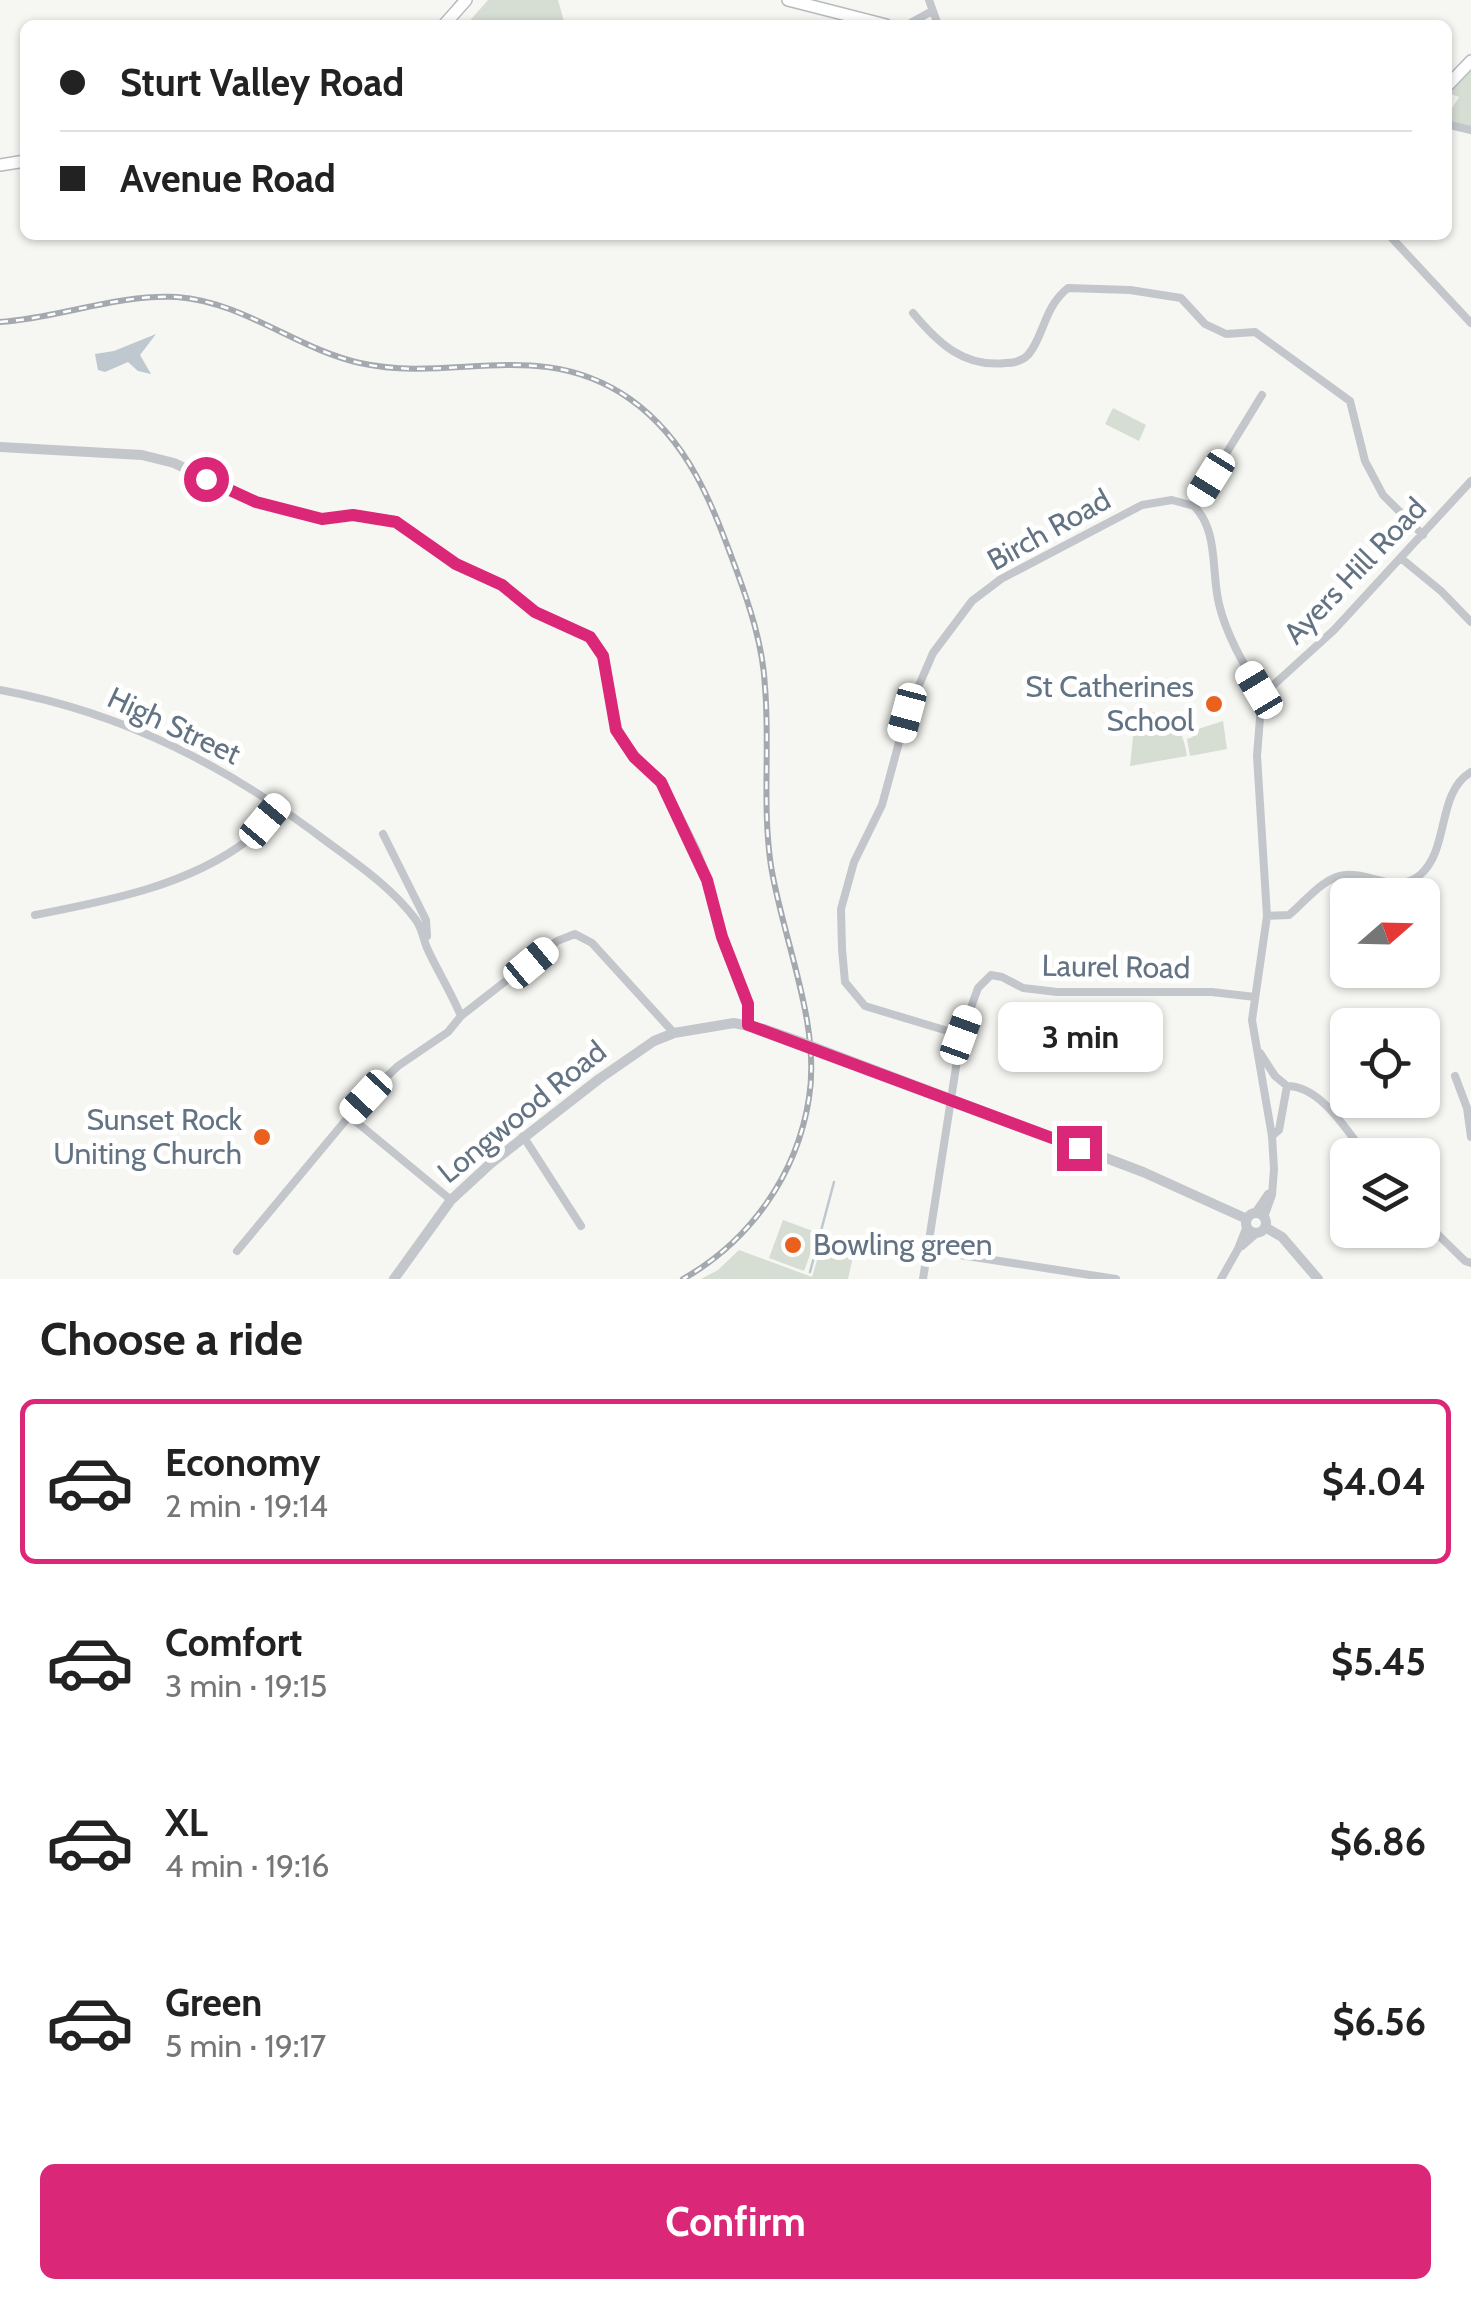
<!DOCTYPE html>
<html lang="en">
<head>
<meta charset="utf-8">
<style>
	body { margin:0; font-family:Cabin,sans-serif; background:#f2f2f2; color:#222; height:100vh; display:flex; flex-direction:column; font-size:38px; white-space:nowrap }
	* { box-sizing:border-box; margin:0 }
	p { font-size:32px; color:#767676 }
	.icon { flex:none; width:55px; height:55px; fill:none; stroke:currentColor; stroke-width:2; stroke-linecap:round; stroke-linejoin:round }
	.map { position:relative; height:1279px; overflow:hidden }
	.side { display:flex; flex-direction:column; background:#fff; flex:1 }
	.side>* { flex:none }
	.banner { position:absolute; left:20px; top:20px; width:1432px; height:220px; border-radius:15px; box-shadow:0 2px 8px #0004; display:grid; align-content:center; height:220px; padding:0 40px; background:#fff }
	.needle { width:65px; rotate:70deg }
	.controls { position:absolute; left:1330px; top:878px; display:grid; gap:20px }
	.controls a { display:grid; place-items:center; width:110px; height:110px; border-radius:15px; background:#fff; box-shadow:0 2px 8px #0004; font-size:50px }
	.end { position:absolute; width:45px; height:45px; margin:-22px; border:12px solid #db2777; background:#fff; box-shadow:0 0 0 5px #fff }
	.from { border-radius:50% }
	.bubble { position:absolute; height:70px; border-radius:15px; background:#fff; box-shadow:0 2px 8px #0004; font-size:32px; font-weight:800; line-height:70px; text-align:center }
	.car { position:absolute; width:30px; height:60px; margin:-30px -15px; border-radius:12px; box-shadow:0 0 8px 2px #0007; background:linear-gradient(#fff 24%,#345 0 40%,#fff 0 76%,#345 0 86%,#fff 0) }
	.banner b { display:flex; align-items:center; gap:35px; height:95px; font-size:38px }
	.banner b+b { border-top:2px solid #e0e0e0 }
	.banner i { width:25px; height:25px; background:#222 }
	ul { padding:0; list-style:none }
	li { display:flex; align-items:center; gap:30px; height:165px; margin:0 20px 15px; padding:0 20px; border:5px solid transparent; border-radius:15px }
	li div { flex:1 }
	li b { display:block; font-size:38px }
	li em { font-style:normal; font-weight:800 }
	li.current { border-color:#db2777 }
	li>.icon { width:90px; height:90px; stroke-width:1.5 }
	h2 { padding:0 40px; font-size:45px; line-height:120px }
	.primary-button { display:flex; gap:20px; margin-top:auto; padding:20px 40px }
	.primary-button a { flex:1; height:115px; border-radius:15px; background:#db2777; color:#fff; font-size:40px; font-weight:800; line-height:115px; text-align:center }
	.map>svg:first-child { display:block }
	.green { fill:#d6ddd3 }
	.water { fill:#bec8ce }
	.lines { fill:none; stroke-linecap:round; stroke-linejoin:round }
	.stream { stroke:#bec8ce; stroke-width:2.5 }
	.secondary-casing { stroke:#b5babf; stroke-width:14 }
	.minor { stroke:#c3c6ca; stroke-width:8 }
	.tertiary { stroke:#c3c6ca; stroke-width:10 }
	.secondary { stroke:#fff; stroke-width:11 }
	.rail-casing { stroke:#a3a9af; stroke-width:6 }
	.rail { stroke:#fff; stroke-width:2.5; stroke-dasharray:8; stroke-linecap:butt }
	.tertiary-bridge { stroke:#c3c6ca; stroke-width:10 }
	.route { stroke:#db2777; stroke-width:12 }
	.poi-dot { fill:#ea611e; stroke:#fff; stroke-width:4 }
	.labels { text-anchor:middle; stroke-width:10; stroke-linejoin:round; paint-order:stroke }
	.street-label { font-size:30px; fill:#637384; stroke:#fff }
	.poi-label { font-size:30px; fill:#637384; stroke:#fff; text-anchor:end }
</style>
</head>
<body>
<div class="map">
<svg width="1471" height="1279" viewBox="0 0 1471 1279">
	<rect width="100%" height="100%" fill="#f6f6f2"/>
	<path class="green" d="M488,0h70l7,25h-99z
		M1471,71v59l-21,-5 -2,-10 11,-18 -11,-4z
		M1113,408l33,17 -7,16 -34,-17z
		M1140,711c31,1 43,17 47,45l-57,10 3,-29 -3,-8z
		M1223,721l4,28 -37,7 -3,-17 6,-2 -1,-6z
		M783,1220l35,13 -14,38 -35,-13z
		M823,1240l32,8 -7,31h-147l17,-9 21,-20 73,27z"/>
	<path class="water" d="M156,334l-16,21 11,19 -13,-3 -10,-9 -23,10 -7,-2 -3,-16 19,-3z"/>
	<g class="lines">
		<path class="stream" d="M810,1272l24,-90"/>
		<g class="secondary-casing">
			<path id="secondary" d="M788,0l98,25
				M444,25l22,-25
				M1448,85l23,-24
				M0,165l25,-4"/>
		</g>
		<path class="minor" d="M929,0l9,25
			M907,25l25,-14
			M1450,125l21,5
			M1389,235l82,88
			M913,313c25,30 51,55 93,50 7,0 16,-2 22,-8 16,-18 15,-47 40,-67l62,2 51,8 24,26 21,10 29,-2 95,69 15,60 18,34 40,40
			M1194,506l68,-111
			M1402,559l39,32 30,31
			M1269,689l65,-59 137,-149
			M0,690c125,23 229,77 330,154 30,22 63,45 86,76 6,8 7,18 11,28 10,22 24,44 34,68
			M1261,705l11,-3 1,-5 -4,-8 -8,-1 -5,7 5,10 -4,51 10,160 -15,104 20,116 2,33 -2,26 -8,22
			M383,834l43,86 1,16
			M35,915c72,-14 153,-29 213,-75 12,-9 21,-24 31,-35
			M1267,916l22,-1c16,-13 34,-38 56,-40 26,-3 51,20 75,0 30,-26 16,-82 51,-103
			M961,1035l-96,-29 -20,-24 -3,-33 -1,-40 13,-47 28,-57 25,-92 26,-60 39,-52 29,-22 141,-74 30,-5 22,6c25,25 17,66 25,98 7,30 24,59 40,86
			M1260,1053l15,23 12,10
			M1455,1076l12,32 4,29
			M348,1115l103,85
			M523,1136l58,90
			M1272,1136l7,-6 8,-44c34,0 60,45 79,69
			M1255,1213l13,-19
			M1422,1219l43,42 6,2
			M1242,1246l15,-13
			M928,1250l188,29
			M237,1251l128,-154 33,-31 50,-34 13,-16 96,-75 18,-7 17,9 82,90
			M923,1279l38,-244 17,-47 13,-13 11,2 21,11 34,4h155l43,5
			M1221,1279l17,-30 9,-23"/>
		<path class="tertiary" d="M0,447l142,8 32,8 82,39 39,10 28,7 30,-4 43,6 59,44 47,20 33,27 55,25 13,19 14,73 17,28 27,25 35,69 11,29 15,57 26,67v21
			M824,1051l319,121 104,47
			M1246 1223a10 10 0 1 1 20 0a10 10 0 1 1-20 0Z
			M1265,1227l17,10 36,42
			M394,1279l57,-79 39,-36 109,-85 55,-38 20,-8 60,-10 30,6 43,15"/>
		<use href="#secondary" class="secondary"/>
		<g class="rail-casing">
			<path id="rail" d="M0,322c59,-4 117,-28 177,-25 67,5 120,52 183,66 94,21 180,-27 270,36 59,42 82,105 106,170 14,38 27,77 29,118 5,59 -3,120 6,179 12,74 50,158 38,232 -12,77 -59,143 -126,181"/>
		</g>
		<use href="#rail" class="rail"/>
		<path class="tertiary-bridge" d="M807,1044l17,7"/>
	</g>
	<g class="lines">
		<path class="route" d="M206,479l50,23 66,17 31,-4 43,7 60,42 46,21 33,27 55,25 13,19 13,74 18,27 27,25 46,98 15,57 26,67v21l331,123"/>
	</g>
	<g class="poi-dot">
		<circle cx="1214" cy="704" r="10"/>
		<circle cx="262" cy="1137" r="10"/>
		<circle cx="793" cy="1245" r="10"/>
	</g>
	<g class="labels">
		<g class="street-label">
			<text transform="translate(1049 530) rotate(-29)" y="10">Birch Road</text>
			<text transform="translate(1355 571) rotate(-46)" y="10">Ayers Hill Road</text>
			<text transform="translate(174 726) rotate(25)" y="10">High Street</text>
			<text transform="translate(1116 967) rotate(1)" y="10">Laurel Road</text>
			<text transform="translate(522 1112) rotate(-39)" y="10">Longwood Road</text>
		</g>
		<g class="poi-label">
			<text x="1194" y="697">St Catherines<tspan x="1194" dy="34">School</tspan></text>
			<text x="242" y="1130">Sunset Rock<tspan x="242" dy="34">Uniting Church</tspan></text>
			<text x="813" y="1255" text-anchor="start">Bowling green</text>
		</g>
	</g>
</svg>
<div class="controls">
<a><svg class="needle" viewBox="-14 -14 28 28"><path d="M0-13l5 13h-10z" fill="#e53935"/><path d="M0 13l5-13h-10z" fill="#767676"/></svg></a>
<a><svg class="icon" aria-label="locate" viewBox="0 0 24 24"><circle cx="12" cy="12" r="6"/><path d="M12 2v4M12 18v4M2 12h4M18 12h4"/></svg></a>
<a><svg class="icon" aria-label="layers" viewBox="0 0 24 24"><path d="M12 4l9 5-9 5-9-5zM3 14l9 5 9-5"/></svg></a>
</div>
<i class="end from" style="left:206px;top:479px"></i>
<i class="end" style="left:1079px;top:1148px"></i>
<div class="bubble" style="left:998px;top:1002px;width:165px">3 min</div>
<i class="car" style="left:1211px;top:478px;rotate:212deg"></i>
<i class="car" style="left:1259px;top:690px;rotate:329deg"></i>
<i class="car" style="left:907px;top:713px;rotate:195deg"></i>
<i class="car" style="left:265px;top:821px;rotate:40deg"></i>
<i class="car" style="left:531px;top:963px;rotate:50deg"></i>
<i class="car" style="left:961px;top:1035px;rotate:20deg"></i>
<i class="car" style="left:366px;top:1097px;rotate:223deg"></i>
<div class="banner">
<b><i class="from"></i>Sturt Valley Road</b>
<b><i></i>Avenue Road</b>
</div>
</div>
<section class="side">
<h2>Choose a ride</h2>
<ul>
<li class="current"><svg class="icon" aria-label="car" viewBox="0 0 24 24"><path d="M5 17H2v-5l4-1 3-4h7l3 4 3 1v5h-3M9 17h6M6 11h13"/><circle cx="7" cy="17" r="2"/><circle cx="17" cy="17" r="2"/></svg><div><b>Economy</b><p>2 min · 19:14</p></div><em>$4.04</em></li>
<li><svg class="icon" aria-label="car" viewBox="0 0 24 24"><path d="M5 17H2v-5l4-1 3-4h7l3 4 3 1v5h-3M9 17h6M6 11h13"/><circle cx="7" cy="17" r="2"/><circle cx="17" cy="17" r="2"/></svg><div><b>Comfort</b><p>3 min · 19:15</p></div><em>$5.45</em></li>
<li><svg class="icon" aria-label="car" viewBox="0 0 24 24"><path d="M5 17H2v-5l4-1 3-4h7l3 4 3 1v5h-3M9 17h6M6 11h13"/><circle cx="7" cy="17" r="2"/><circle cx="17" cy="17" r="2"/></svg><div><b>XL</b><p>4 min · 19:16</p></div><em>$6.86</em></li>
<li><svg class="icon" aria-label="car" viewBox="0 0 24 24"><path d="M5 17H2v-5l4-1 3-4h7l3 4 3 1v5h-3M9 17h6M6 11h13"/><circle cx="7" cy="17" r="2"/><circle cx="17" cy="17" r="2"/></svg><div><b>Green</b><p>5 min · 19:17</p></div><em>$6.56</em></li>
</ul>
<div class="primary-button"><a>Confirm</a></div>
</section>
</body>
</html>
